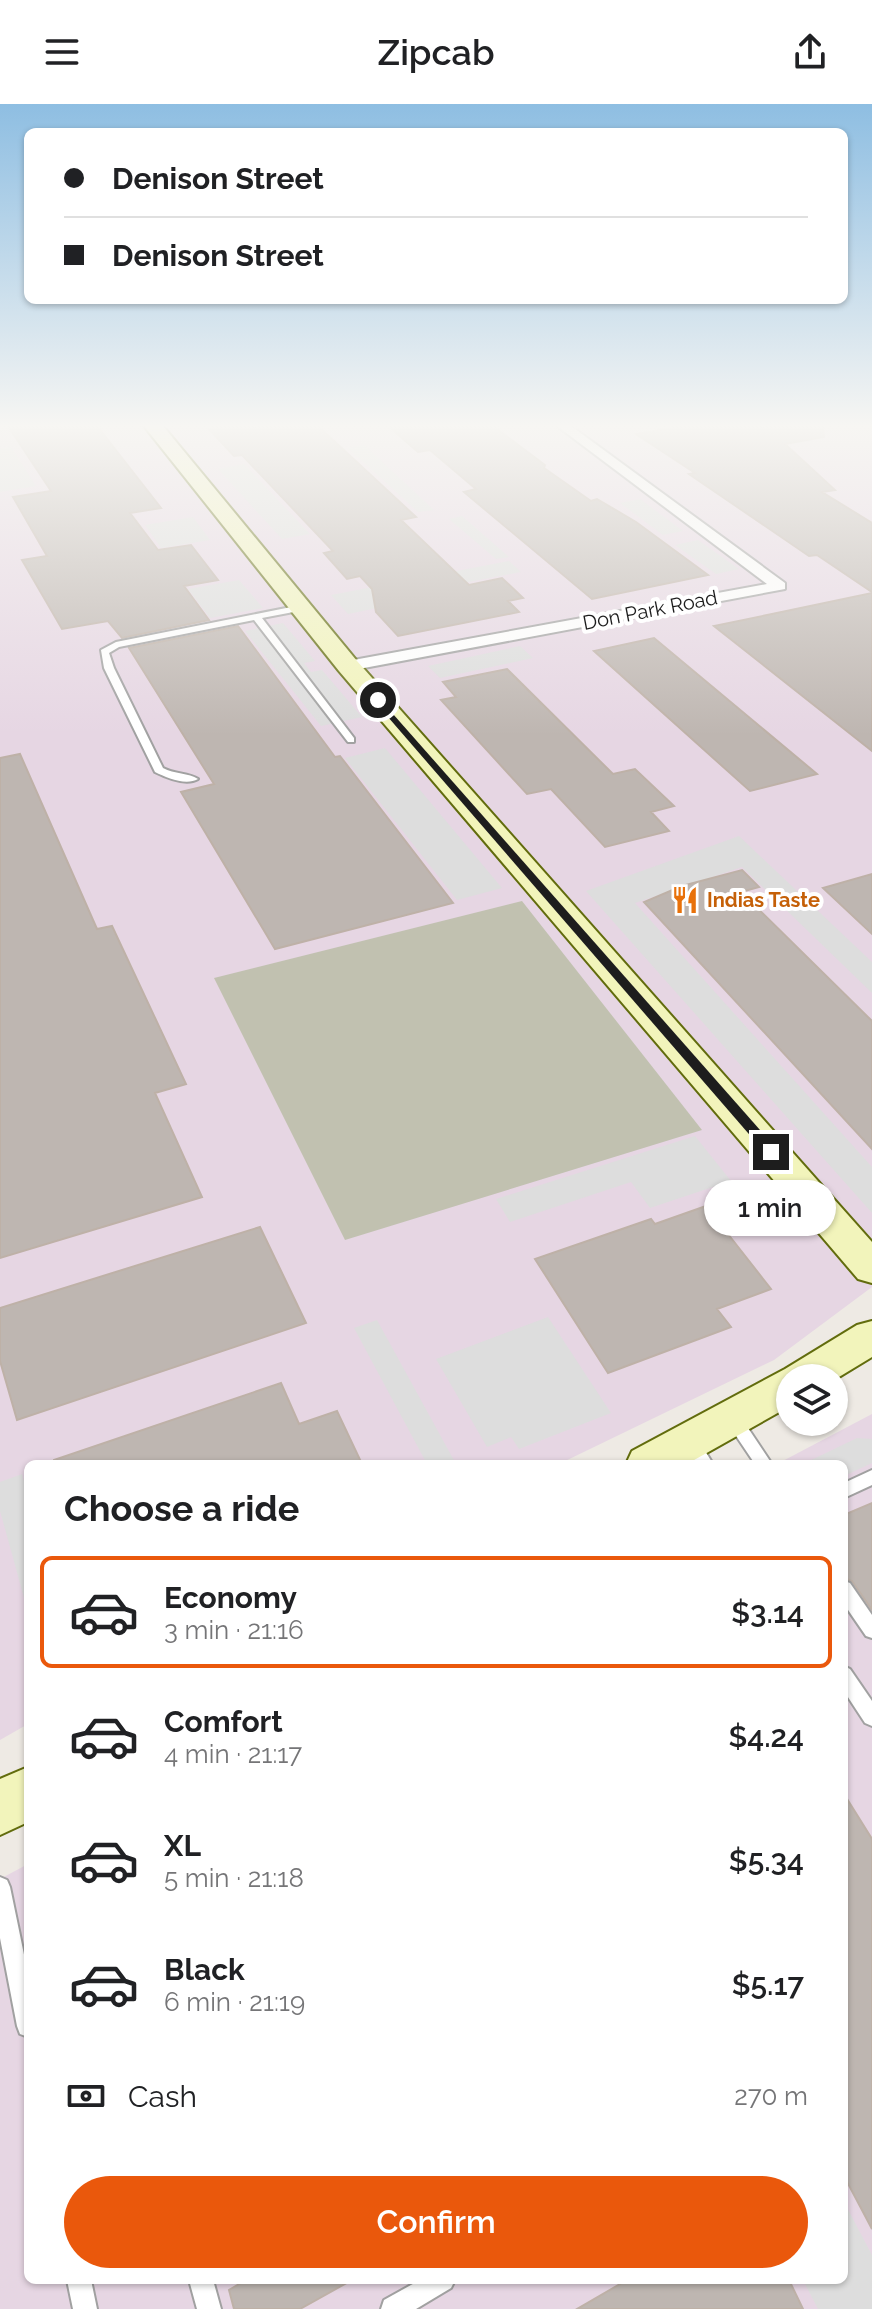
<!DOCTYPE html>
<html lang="en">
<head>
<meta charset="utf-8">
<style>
	body { margin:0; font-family:Raleway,sans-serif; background:#f6f6f6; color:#202124; height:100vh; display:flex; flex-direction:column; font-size:30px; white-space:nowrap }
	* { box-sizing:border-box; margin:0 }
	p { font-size:26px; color:#757577 }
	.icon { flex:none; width:44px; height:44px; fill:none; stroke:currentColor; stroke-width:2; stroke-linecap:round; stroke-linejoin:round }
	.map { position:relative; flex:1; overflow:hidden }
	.side { position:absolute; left:24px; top:1356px; width:824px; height:824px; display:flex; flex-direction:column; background:#fff; border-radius:12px; box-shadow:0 2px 6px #0004 }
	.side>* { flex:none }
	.hud { position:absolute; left:24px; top:24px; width:824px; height:176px; border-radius:12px; box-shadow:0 2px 6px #0004; display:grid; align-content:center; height:176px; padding:0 40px; background:#fff }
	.tools { position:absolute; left:776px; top:1260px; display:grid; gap:16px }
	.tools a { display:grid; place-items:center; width:72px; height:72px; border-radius:50%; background:#fff; box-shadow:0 2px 6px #0004; font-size:40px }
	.end { position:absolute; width:36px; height:36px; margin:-18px; border:10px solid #1d1d1d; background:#fff; box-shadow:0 0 0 4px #fff }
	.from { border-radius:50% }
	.bubble { position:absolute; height:56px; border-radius:28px; background:#fff; box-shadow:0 2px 6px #0004; font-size:26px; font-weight:600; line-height:56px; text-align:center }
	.hud b { display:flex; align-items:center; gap:28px; height:76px; font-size:30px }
	.hud b+b { border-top:2px solid #e0e0e0 }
	.hud i { width:20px; height:20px; background:#202124 }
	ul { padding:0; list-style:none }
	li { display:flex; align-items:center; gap:24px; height:112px; margin:0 16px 12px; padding:0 24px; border:4px solid transparent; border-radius:12px }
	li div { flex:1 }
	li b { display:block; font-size:30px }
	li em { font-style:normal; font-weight:600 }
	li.active { border-color:#ea580c }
	li>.icon { width:72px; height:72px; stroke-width:1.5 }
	h2 { padding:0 40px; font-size:36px; line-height:96px }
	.pay { display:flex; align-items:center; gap:20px; height:88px; padding:0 40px; font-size:30px }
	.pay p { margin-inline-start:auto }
	.button { display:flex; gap:16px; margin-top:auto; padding:16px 40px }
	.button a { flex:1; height:92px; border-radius:48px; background:#ea580c; color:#fff; font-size:32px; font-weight:600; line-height:92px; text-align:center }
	header { display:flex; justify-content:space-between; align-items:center; height:104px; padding:0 40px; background:#fff; font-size:36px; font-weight:600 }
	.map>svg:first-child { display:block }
	.industrial { fill:#e6d6e3 }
	.construction { fill:#c1c1b0 }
	.parking { fill:#ddd }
	.building { fill:#beb6b1; stroke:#beb1a7; stroke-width:2 }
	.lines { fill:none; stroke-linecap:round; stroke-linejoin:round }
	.lane-casing { stroke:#a1a1a1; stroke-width:4 }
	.street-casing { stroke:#a1a1a1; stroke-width:4 }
	.secondary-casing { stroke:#626c0d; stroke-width:4 }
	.lane { fill:#fff; fill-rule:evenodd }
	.street { fill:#fff; fill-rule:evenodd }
	.secondary { fill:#f2f4bb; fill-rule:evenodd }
	.route { fill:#1d1d1d }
	.labels { text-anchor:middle; stroke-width:8; stroke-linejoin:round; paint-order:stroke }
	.far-street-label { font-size:20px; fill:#1d1d1d; stroke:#fff }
	.far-food-label { font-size:20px; font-weight:bold; fill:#c56008; stroke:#fff; text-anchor:start }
</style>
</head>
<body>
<header><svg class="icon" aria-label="menu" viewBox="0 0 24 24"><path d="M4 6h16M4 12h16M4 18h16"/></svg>Zipcab<svg class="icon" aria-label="share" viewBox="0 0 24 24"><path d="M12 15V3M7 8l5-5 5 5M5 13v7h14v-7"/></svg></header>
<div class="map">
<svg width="872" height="2205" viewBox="0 0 872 2205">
	<rect width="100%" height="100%" fill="#eeeae4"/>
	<path class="industrial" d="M0,322h872v861l-98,73 -215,104h-531v260l-28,16z
		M872,1310v895h-872v-430l28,-15v416h816v-816h-67z"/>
	<path class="construction" d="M522,797l180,229 -357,110 -131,-262z"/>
	<path class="parking" d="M364,341l70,65 -16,2 -70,-64z
		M11,343l25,39 -36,6v-43z
		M244,360l66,70 -28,5 -64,-70z
		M640,395l43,32 -20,4 -43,-32z
		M462,412l47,41 -13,2 -47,-40z
		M193,413l17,23 -49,8 -16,-23z
		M698,436l41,29 -23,5 -41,-29z
		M509,457l12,11 -140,27 6,7 -39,8 -17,-19z
		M239,476l24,28 -53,10 -22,-29z
		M283,519l32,38 -11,2 7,9 11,-2 40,47 -41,9 -76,-95z
		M520,542l13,12 -93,20 -12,-12z
		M385,644l117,140 -45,12 -112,-142z
		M739,732l133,126v31l-130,-126 -107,36 237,264v46l-286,-322z
		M695,1032l36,45 -81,27 -19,-26 -121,40 -14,-23z
		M548,1213l63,96 -92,36 -8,-12 -24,10 -51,-88z
		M377,1216l79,144h-29l-73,-136z
		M857,1334l15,1v24l-28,13v-12h-41z
		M22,1370l6,22v116l-28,-101v-29z
		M844,2098l28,53v54h-54l-15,-29h41z"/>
	<path class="building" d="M8,322h89l64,82 -31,5 28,37 33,-5 27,35 -34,6 25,34 -87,18 -14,-17 -46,8 -40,-69 25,-4 -34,-59 38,-6z
		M231,322h87l98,91 -15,3 68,65 33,-7 21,20 -15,3 11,11 -121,24 -22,-24 -4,-23 -12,-13 -13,3 -23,-26 9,-2 -91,-96 -8,1 -25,-27z
		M388,322h105l52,39 -1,3 47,33 6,-2 39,23 72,53 -116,24 -128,-107 12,-3 -46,-39 -12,2z
		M684,322h139l1,11 -39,7 50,46 -13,2 50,31v69l-55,-37 -8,1 -120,-82 6,-1 -59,-39z
		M872,489v158l-158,-125 58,-12z
		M238,522l97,131 5,-1 113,147 -178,46 -94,-157 33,-8 -85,-136z
		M654,534l163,136 -67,17 -156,-140z
		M507,565l106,105 22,-5 39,37 -23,6 18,19 -64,16 -54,-58 -24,5 -86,-94 15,-3 -13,-15z
		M20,650l77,175 15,-3 74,158 -31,9 47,104 -202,61v-500z
		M742,766l17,17 -18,5 131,129v128l-228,-247 38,-16z
		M872,770v60l-49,-46z
		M706,1102l65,83 -54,20 14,18 -123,46 -73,-114 116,-40 4,5z
		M260,1123l46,96 -289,97 -17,-59v-53z
		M281,1279l18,41 38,-13 25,53h-308v-4z
		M872,1399v107l-20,-29 -8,-3v-63z
		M844,1690l28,45v390l-28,-53z
		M246,2176h106l-52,29h-66l-5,-19z
		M627,2176h162l14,29h-226z"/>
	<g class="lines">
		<g class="lane-casing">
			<path id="lane" d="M301,501l4,3 -1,2 -42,8 92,120v4h-6l-94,-122 -135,27 -10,6 5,15 49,100c11,6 26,5 35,11 -12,7 -31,-1 -43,-7l-51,-104 -3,-18 15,-8z
				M732,1307l6,2 34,51h-17l-31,-46 2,-5z
				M690,1330l6,2 17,28h-17l-14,-23 2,-5z
				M872,1366v15l-28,13v-15z
				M844,1477l6,2 22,32v23l-6,-2 -22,-32z
				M844,1562l6,3 22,32v25l-7,-3 -21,-32z
				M0,1773l7,3 3,7 18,87v63l-8,-3 -3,-8 -17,-88z
				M67,2176h24l6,29h-24z
				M189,2176h24l8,29h-24z
				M420,2176h35l-4,8 -35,21h-35l3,-9z"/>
		</g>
		<g class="street-casing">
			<path id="street" d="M557,322h14l214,157v6l-437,82 -6,-1 -2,-4 2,-4 6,-1 419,-77z"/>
		</g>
		<g class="secondary-casing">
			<path id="secondary" d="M144,322h19l194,235 515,581v41l-14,-4 -519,-608z
				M872,1217v36l-38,23 -44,-2v28l-103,58h-61l6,-13 153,-82 72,-44z
				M28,1663v55l-28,13v-56z"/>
		</g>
		<use href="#lane" class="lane"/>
		<use href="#street" class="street"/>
		<use href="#secondary" class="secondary"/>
	</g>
	<linearGradient id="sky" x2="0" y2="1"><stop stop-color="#8ebee2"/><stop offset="0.51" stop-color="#f7f6f3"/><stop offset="1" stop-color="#f7f6f3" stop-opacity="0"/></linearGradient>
	<rect width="872" height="631" fill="url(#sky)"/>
	<path class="route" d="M378,593l398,451v7h-9l-392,-453z"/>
	<defs>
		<g id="restaurant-bare" transform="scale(2.16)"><path d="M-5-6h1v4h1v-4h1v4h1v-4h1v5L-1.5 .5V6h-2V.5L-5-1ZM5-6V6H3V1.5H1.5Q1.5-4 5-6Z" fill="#e8710a" stroke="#fff" stroke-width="2.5" paint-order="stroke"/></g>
	</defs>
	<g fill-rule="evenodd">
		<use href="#restaurant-bare" x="685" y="796"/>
	</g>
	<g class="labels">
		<g class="far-street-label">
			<text transform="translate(650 506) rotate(-11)" y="7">Don Park Road</text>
		</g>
		<g class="far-food-label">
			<text x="707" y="803">Indias Taste</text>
		</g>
	</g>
</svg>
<div class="tools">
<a><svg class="icon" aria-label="layers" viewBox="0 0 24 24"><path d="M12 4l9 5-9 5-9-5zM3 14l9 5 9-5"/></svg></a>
</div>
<i class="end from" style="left:378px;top:596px"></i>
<i class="end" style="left:771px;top:1048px"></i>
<div class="bubble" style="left:704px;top:1076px;width:132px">1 min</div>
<div class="hud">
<b><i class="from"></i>Denison Street</b>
<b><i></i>Denison Street</b>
</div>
<section class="side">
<h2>Choose a ride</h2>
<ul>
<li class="active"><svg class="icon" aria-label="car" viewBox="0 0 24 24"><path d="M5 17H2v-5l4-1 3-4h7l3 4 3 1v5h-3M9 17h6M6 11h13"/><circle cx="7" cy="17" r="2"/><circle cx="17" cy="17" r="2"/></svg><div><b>Economy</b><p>3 min · 21:16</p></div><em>$3.14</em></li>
<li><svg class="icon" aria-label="car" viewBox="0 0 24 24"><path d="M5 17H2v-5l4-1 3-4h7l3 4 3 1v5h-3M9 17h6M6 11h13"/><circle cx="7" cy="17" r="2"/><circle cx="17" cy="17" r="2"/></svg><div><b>Comfort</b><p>4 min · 21:17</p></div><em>$4.24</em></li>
<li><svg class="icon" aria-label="car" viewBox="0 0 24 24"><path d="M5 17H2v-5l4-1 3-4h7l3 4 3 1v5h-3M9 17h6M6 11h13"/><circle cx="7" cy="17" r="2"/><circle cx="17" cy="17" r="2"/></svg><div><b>XL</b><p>5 min · 21:18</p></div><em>$5.34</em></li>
<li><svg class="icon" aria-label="car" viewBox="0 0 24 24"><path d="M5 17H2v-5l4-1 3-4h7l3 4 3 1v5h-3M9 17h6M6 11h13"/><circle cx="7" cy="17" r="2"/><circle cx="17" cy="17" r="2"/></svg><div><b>Black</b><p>6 min · 21:19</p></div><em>$5.17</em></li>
</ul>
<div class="pay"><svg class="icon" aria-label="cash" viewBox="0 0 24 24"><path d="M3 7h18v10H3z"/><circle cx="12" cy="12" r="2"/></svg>Cash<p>270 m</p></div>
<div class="button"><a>Confirm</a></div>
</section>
</div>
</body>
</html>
